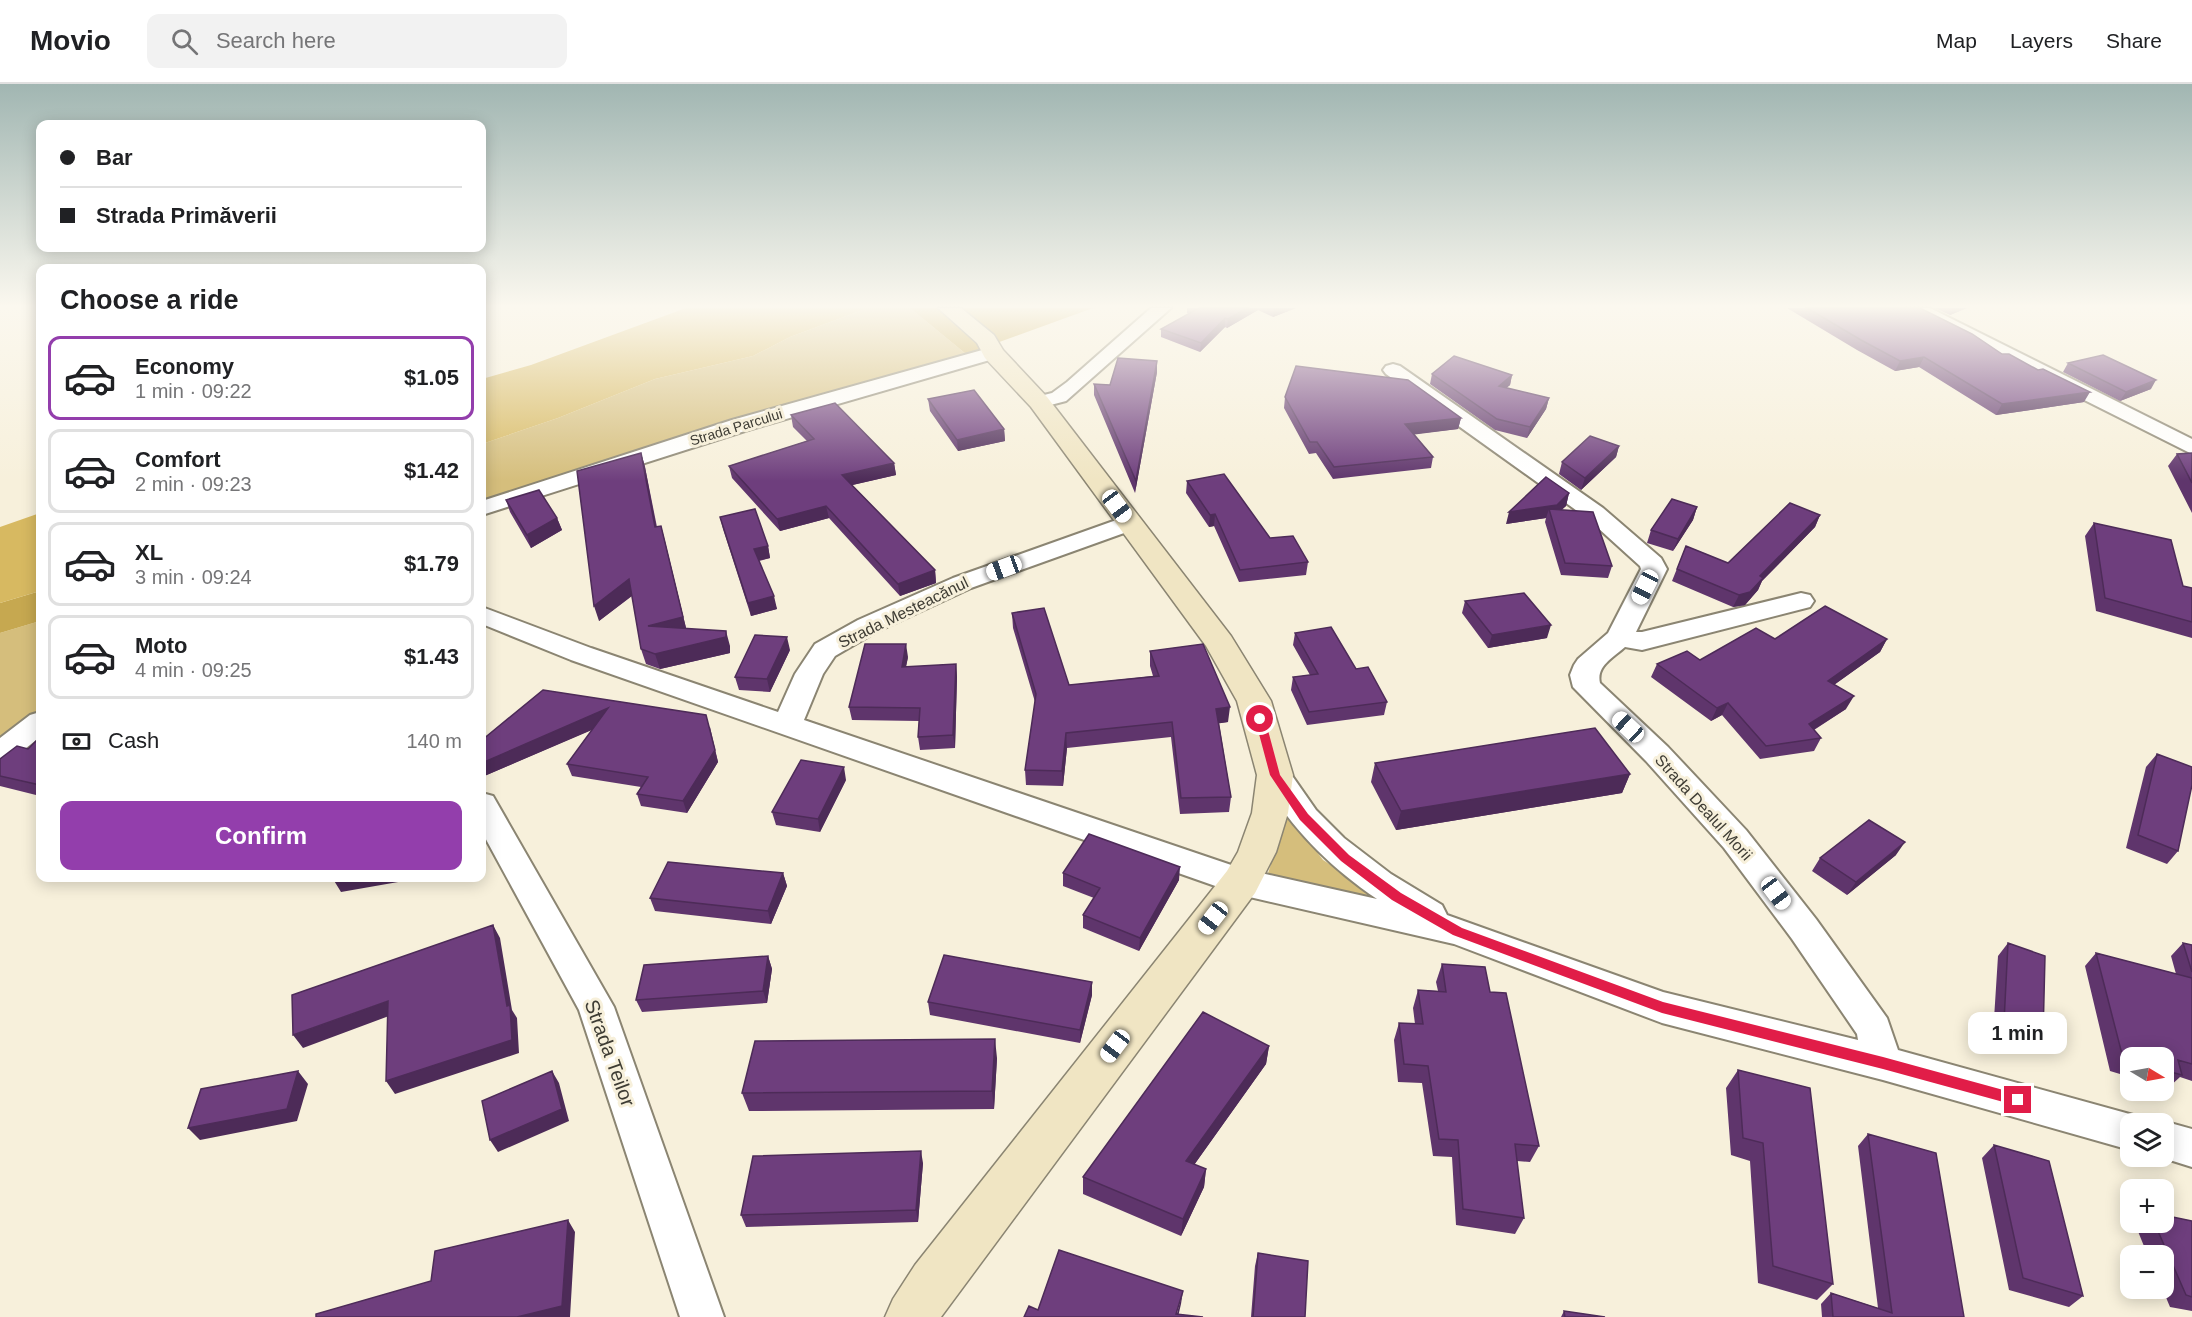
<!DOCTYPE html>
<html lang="en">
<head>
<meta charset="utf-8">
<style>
	body { margin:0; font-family:Arial,sans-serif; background:#f2f2f2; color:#202124; height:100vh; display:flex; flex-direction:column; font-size:22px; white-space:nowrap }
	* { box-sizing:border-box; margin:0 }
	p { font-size:20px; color:#757577 }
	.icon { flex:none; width:33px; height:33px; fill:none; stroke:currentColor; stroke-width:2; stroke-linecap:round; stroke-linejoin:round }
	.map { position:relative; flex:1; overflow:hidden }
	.drawer { position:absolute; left:36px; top:180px; width:450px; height:618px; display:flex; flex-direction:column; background:#fff; border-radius:12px; box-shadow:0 3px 15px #0003 }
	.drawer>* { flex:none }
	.hud { position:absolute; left:36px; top:36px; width:450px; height:132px; border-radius:12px; box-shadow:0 3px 15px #0003; display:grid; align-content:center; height:132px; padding:0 24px; background:#fff }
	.needle { width:39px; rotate:100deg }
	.controls { position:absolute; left:2120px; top:963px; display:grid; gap:12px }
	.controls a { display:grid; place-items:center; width:54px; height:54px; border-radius:12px; background:#fff; box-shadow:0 3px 15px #0003; font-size:30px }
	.end { position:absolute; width:27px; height:27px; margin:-14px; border:8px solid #e11d48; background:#fff; box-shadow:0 0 0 3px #fff }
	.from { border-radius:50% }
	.bubble { position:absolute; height:42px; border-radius:12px; background:#fff; box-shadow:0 3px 15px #0003; font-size:20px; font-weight:600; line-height:42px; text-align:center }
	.car { position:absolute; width:18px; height:36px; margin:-18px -9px; border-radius:8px; box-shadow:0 0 4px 2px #0007; background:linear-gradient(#fff 24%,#345 0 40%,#fff 0 76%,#345 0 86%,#fff 0) }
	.hud b { display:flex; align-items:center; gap:21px; height:57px; font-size:22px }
	.hud b+b { border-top:2px solid #e0e0e0 }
	.hud i { width:15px; height:15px; background:#202124 }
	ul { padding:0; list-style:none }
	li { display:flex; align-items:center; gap:18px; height:84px; margin:0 12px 9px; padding:0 12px; border:3px solid #e0e0e0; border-radius:12px }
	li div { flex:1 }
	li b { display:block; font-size:22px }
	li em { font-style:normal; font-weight:600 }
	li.current { border-color:#933eac }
	li>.icon { width:54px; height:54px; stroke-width:1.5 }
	h2 { padding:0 24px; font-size:27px; line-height:72px }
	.pay { display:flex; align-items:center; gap:15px; height:66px; padding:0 24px; font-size:22px }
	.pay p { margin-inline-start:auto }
	.button { display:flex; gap:12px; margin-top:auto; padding:12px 24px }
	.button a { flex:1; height:69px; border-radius:12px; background:#933eac; color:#fff; font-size:24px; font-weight:600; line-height:69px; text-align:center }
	header { display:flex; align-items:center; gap:36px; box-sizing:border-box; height:84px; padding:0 30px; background:#fff; border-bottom:2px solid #e0e0e0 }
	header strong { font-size:28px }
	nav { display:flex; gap:33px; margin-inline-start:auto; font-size:21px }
	.search { width:420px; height:54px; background:#f2f2f2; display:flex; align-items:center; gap:15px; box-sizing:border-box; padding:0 21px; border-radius:12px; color:#757577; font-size:22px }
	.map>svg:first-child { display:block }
	.green { fill:#d5be7c }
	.forest { fill:#c6a850 }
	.water { fill:#d7b961 }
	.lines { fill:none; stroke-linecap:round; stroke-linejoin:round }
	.minor-casing { stroke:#8b8572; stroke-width:4 }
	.secondary-casing { stroke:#8b8572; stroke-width:3 }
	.minor { fill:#fff; fill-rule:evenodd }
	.secondary { fill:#f0e5c3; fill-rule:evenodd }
	.wall { fill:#5f356c }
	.shaded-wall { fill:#4d2b58 }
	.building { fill:#6e3e7d; stroke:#4d2b58; stroke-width:1.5 }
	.route { fill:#e11d48 }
	.labels { text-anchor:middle; stroke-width:6; stroke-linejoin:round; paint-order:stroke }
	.far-street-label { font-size:14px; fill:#3e3c34; stroke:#f7f0db }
	.street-label { font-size:16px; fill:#3e3c34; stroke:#f7f0db }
	.near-street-label { font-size:20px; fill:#3e3c34; stroke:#f7f0db }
</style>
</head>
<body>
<header>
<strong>Movio</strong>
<div class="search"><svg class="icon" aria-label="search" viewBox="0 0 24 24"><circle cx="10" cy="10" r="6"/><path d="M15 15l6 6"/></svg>Search here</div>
<nav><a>Map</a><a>Layers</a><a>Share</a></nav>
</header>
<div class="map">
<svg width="2192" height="1233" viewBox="0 0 2192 1233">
	<rect width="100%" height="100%" fill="#f7f0db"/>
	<path class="green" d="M868,224h42l56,46 -484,156v-66l76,-26 97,-39 98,-23 37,-19z
		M40,537v108l-40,31v-127z
		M1287,728l36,48 70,44 -127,-24z"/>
	<path class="forest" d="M910,224h183l-127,46z
		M40,507v30l-40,12v-30z"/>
	<path class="water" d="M686,224h182l-78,29 -37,19 -98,23 -97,39 -76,26v-65l49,-14z
		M40,429v78l-40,12v-76z"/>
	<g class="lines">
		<g class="minor-casing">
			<path id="minor" d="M1151,224h20l-105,93 -27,7 -7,-2 -3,-4 3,-4 20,-5 15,-11z
				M1906,224h24l262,131v15l-283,-142z
				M993,263l7,2 3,4 -3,4 -252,73 -266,85v-14l250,-81z
				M1393,280l7,2 203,142 58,50 6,11 -31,63h6l159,-39 9,2 4,6 -4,6 -168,43 -17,-3c-12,11 -29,19 -25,36l68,64 78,83 70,89 71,99 11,32 246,68 3,6h-17v26l-247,-70 -221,-57 -208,-79 -213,-49 -670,-235 -89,-36v-17l109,41 187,64 17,-38 20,-30 43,-24 95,-42 169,-60 8,-2 8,2 4,5 -4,5 -167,60 -95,44 -41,24 -12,18 -19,46 439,149 134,30c-49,-33 -88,-73 -117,-124l4,-8 11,-3 11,3 30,43 28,28 47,36 51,31 5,10 216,77 195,48 -1,-6 -65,-95 -68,-91 -78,-87 -73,-74 -3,-12 4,-10 4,-6 30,-26 33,-64 -1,-3 -53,-48 -201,-144 -3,-4 3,-4z
				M40,628v25l-29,23 -11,3v-25l30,-23z
				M482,709l11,3 121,211 110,310h-44l-101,-307 -97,-178z
				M2163,1037l29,8v38l-35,-11h6v-32h-6z"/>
		</g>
		<g class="secondary-casing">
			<path id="secondary" d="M938,224h23l33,27 9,15 44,47 184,239 40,65 22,74 -5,38 -12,39 -21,41 -314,424h-56l8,-18 22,-34 312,-394 11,-19 14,-39 5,-38 -20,-74 -31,-55 -175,-239 -46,-49 -8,-15z"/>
		</g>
		<use href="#minor" class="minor"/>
		<use href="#secondary" class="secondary"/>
	</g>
	<path class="wall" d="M1187,224h109l-23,9 -15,-7 -31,18 -2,-1 -25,25 -39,-15v-8l28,-15 -2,-1z
		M1787,224h133l82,46 82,48 -88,13 -77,-48 -24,4 -38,-21z
		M1935,224h32l-17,7z
		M2068,279l83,26 -31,12 -57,-29z
		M1157,288l-22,121 -41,-98v-11l16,1z
		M1432,290l80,1 -2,10 -4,3 43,10 -3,11 -19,29 -32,-8 -65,-46z
		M1285,313l176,21 -3,11 -44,5 19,23 -2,11 -98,11 -17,-26 -7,1 -25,-46z
		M928,315l76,30 1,12 -47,10 -28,-40z
		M791,331l103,48 2,12 -44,10 83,85 1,13 -36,13 -71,-78 -49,13 -48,-53 -3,-12 78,-25 -14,-14z
		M1619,362l-3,11 -35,33 -22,-16 3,-12z
		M641,369l4,14 12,60 4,-1 25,102 44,18v7l-70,16 -14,-5 -5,-15 -9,-53 -33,25z
		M2192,369v60l-24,-47 9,-12z
		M1187,397l83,57 38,24 -2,13 -67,7 -25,-56 -5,1 -23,-34z
		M1569,409l-3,13 -5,4 51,56 -4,12 -47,-3 -16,-53 1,-4 -40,6z
		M506,416l51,18 5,12 -31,18 -21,-36z
		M1697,423l-4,13 -20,31 -26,-8 4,-13z
		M1820,431l-5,12 -53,54 -4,9 -13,15 -12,2 -61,-26 14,-35 42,17z
		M720,433l48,29 2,12 -11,3 18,48 -26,7 -28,-87z
		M2094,439l89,63 9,2v50l-96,-27 -11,-75z
		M1465,517l82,37 -59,10 -26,-35z
		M1012,529l57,72 84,-9 -3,-10v-15l78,71 -9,1 12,74 -2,15 -49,2 -9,-77 -104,11 -4,38 -37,-1 -1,-15 10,-68 -22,-74z
		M1295,549l61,36 31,33 -3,13 -77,10 -16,-35 2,-13 17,-2 -17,-30z
		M1775,555h112l-7,13 -46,33 12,24 -32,21 7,8 -7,13 -54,8 -38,-44 -11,6 -60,-44 6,-13 43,-4z
		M790,566l-20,42 -31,-2 -4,-13z
		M908,573l-2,10 50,-3 1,13 -2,71 -35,2 -2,-13 1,-16 -67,-1 -3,-13z
		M543,606l167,37 8,35 -31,51 -46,-7 -4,-12 4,-7 -69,-11 -5,-12 26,-35 -111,48v-37z
		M40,653v59l-40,-10v-27l28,-10z
		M2157,670l21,97 -11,13 -41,-16 20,-81z
		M1375,679l255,11 -8,19 -226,37 -25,-48z
		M846,696l-26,52 -44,-7 -4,-13z
		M1896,771l-49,40 -35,-24 8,-13z
		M783,789l4,13 -16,38 -116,-13 -5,-13z
		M1063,789l116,7 -40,71 -56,-23v-13l11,-17 -31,-12z
		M2008,859l35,94 -12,13 -38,-15 5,-79z
		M2183,859l9,2v136l-12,-4 -12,11 -5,-2v-28h-33v19l-20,-6 -25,-105 11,-13 80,21 -5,-18z
		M768,872l4,13 -5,34 -125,9 -6,-12z
		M1442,880l48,28 49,154 -9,16 -13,-1 7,57 -9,16 -59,-9 -4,-68 -19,-1 -11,-73 -24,-1 -4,-42 5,-17 16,1 -2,-16 5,-18 20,1 -2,-9z
		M1092,898v13l-12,48 -150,-28 -2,-13z
		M1269,962l-3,18 -72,101 12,4 -2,18 -23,49 -98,-42v-17z
		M997,974l-3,51 -245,2 -7,-18z
		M1738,986l95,214 -16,16 -59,-17 -8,-122 -19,-6 -5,-67z
		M1868,1050l96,183h-142l-1,-13 10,-11 47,15 -20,-162z
		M1994,1061l89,151 -14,11 -60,-17 -27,-132z
		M923,1079l-5,59 -172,5 -5,-12z
		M2192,1137v90l-22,-4 -8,-19h1v-32h-15l-13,-32 2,-2h26z
		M1258,1169l47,64h-54l4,-51z
		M1564,1227l41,6h-44z"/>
	<path class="shaded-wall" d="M1247,224h11v2l-31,18 1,-9z
		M1274,224h22l-23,9z
		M1953,224h14l-17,7z
		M1225,234v9l-25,25 1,-9z
		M1924,273l-5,10 -24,4 5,-10z
		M1157,277v11l-22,121 1,-12z
		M1512,291l-2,10 -13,11 2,-10z
		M2156,296l-5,9 -31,12 6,-9z
		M2090,308l-6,10 -88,13 6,-11z
		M1549,314l-3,11 -19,29 3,-11z
		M1461,334l-3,11 -55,7 2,-12z
		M1004,345l1,12 -47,10 -1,-11z
		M1619,362l-3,11 -35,33 4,-12z
		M641,369l4,14 14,75 -4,-15z
		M894,379l2,12 -52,12 -2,-12z
		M1569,409l-3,13 -12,11 -5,-8 -3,9 -40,6 3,-12z
		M826,422l3,12 -49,13 -3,-12z
		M1697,423l-4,13 -20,31 5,-12z
		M1215,430l-1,12 -5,1 1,-12z
		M1820,431l-5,12 -53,54 -4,9 -13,15 -12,2 6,-12 21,-19z
		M557,434l5,12 -31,18 -4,-13z
		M661,442l4,15 22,91 -39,-6z
		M768,462l2,12 -14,3 -2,-12z
		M935,486l1,13 -36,13 -2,-12z
		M629,495l5,15 -35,27 -5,-15z
		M774,512l3,13 -26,7 -3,-13z
		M1551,541l-4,13 -59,10 4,-13z
		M726,547l4,15v7l-70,16 -5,-15z
		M787,553l3,13 -20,42 -3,-13z
		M1887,555l-7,13 -59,42 7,-13z
		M906,560l2,13 -5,23 -1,-13z
		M956,580l1,13 -2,71 -2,-13z
		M1854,612l-8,13 -44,28 7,-13z
		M1728,619l-6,12 -11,6 6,-13z
		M1230,623l-2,15 -13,2 1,-15z
		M608,624l5,13 -131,56v-14z
		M706,631l12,47 -31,51 -4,-12z
		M1066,649l1,15 -4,38 -1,-15z
		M844,683l2,13 -26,52 -2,-13z
		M1630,690l-8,19 -226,37 5,-19z
		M1905,758l-9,13 -49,40 9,-13z
		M1180,783l-1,13 -40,71 1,-13z
		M783,789l4,13 -16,38 -3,-13z
		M343,794h78l-80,14 -8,-13z
		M493,841l7,13 12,72 5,8 2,35 -124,41 -9,-13 121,-75z
		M768,872l4,13 -5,34 -4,-12z
		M1092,898v13l-12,48v-13z
		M388,917l9,12 -94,35 -10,-13z
		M995,955l2,19 -3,51 -2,-18z
		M1269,962l-3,18 -82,115 2,-18z
		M298,987l10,13 -11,37 -97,19 -12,-12z
		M552,987l7,12 10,38 -71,31 -8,-12z
		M921,1067l2,12 -5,59 -2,-12z
		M1206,1085l-2,18 -23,49 2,-17z
		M568,1136l7,12 -5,85h-53z
		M1183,1207l-2,13 -3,13h-2z"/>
	<path class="building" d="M1247,224l-19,11 -3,-1 -24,25 -40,-14 38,-21z
		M1807,224h113l52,26 30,20h7l29,16 5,-1 47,23 -88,12 -78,-47 -24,4 -39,-21z
		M2103,271l53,25 -30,12 -58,-29z
		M1454,272l58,19 -13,11 50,12 -19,29 -33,-8 -65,-45z
		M1118,274l39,3 -21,120 -42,-97 16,1z
		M1296,282l112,14 53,38 -56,6 28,33 -99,10 -17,-25h-7l-25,-45z
		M974,306l30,39 -47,11 -29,-41z
		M835,319l59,60 -52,12 93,95 -37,14 -72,-78 -49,13 -48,-53 85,-27 -23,-24z
		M1590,352l29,10 -34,32 -23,-16z
		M641,369l14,74 6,-1 22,91 -35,9 78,5v6l-71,17 -14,-5 -12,-70 -35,27 -17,-135z
		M2192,369v30l-15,-29z
		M1224,390l46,64 23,-2 15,26 -68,8 -25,-56 -5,1 -23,-34z
		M1546,393l23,16 -12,12 -48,7z
		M539,406l18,28 -30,17 -21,-35z
		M1672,415l25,8 -19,32 -27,-9z
		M1790,419l30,12 -60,61 3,2 -13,14 -11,3 -62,-26 9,-23 42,17z
		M755,425l13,37 -14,3 20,47 -26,7 -28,-86z
		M1549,425l44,3 19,54 -47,-3z
		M2094,439l77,17 12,46 9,2v34l-87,-24z
		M1524,509l27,32 -59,10 -27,-34z
		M1825,522l62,33 -59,42 26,15 -45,28 12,14 -55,8 -38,-43 -11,5 -60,-44 30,-13 13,9 56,-32 19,11z
		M1044,524l25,77 90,-9 -9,-25 53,-7 27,63 -14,2 15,88 -50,1 -9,-76 -106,11 -4,38 -37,-1 11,-76 -24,-81z
		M1331,543l25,42 12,-2 19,35 -78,10 -16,-35 25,-3 -23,-41z
		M755,551l32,2 -20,42 -32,-2z
		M865,560h41l-4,23 54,-3 -3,71 -35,2 2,-29 -71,-1z
		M543,606l163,25 9,35 -32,51 -46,-7 11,-17 -81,-13 41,-56 -126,55v-23z
		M1595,644l35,46 -229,37 -26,-48z
		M40,653v48l-40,-9v-17l17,-13 11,3z
		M2157,670l35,13v18l-14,66 -40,-16z
		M801,676l43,7 -26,52 -46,-7z
		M1869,736l36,22 -49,40 -36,-24z
		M1089,750l91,33 -40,71 -57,-23 17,-27 -37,-15z
		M668,778l115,11 -15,38 -118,-13z
		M493,841l14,81 3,-1 2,35 -126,41 2,-80 -95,34 -1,-40z
		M2008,859l37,13 -2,81 -39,-15z
		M2183,859l9,2v27z
		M2096,869l96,25v86l-14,-4 4,15 -19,-5v-12h-33v2l-7,-2z
		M944,871l148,27 -12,48 -152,-28z
		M768,872l-5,35 -127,9 8,-35z
		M1442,880l43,3 5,25 16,1 33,153 -24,-2 9,74 -61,-9 -5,-69 -19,-1 -11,-73 -24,-2 -5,-41 24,1 -5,-34 28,2z
		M1203,928l66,34 -83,115 20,8 -23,50 -100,-42z
		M995,955l-3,52 -250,2 13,-52z
		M1738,986l72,18 23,196 -60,-18 -10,-123 -20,-5z
		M298,987l-11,38 -99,19 13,-39z
		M552,987l10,38 -72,31 -8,-39z
		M1868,1050l68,19 28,164h-131l-2,-24 61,20z
		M1994,1061l55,16 34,135 -60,-18z
		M921,1067l-5,59 -175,5 12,-59z
		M2163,1131l29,6v76l-6,-2 -32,-73h9z
		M568,1136l-6,86 -45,11h-201v-3l115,-33 4,-30z
		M1059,1166l124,41 -7,23 27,3h-179l5,-11 9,4z
		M1258,1169l50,8 -3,56h-52z
		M1564,1227l41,6h-40z"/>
	<linearGradient id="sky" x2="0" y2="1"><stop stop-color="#a1b6b2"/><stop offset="0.56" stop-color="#fbf8ef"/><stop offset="1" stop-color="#fbf8ef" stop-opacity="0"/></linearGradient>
	<rect width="2192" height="397" fill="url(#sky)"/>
	<path class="route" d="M1260,632l5,3 15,56 28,39 41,41 52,38 61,35 201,74 220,55 135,37 4,2 2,4 -2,4 -4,2 -135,-37 -221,-56 -209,-78 -61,-35 -51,-39 -41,-41 -30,-45 -15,-56z"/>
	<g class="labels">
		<g class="far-street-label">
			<text transform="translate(736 343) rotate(-17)" y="5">Strada Parcului</text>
		</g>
		<g class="street-label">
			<text transform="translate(903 528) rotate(-26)" y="6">Strada Mesteacănul</text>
			<text transform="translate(1704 723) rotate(48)" y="6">Strada Dealul Morii</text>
		</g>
		<g class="near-street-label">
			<text transform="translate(610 969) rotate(70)" y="7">Strada Teilor</text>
		</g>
	</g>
</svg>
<div class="controls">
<a><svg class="needle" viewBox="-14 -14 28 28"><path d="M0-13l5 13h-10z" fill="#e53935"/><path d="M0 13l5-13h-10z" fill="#757577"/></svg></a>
<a><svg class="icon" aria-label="layers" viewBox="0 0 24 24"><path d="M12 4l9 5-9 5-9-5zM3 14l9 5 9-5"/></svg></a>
<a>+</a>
<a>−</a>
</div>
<i class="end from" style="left:1260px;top:635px"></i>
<i class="end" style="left:2018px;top:1016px"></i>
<div class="bubble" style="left:1968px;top:928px;width:99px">1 min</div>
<i class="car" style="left:1117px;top:422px;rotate:143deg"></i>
<i class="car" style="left:1004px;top:484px;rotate:250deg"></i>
<i class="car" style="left:1645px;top:503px;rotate:207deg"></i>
<i class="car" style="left:1628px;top:643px;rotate:313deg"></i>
<i class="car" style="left:1776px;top:809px;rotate:143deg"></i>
<i class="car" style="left:1213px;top:834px;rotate:218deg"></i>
<i class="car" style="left:1115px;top:962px;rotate:217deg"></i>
<div class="hud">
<b><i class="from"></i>Bar</b>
<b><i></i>Strada Primăverii</b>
</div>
<section class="drawer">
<h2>Choose a ride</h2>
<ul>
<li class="current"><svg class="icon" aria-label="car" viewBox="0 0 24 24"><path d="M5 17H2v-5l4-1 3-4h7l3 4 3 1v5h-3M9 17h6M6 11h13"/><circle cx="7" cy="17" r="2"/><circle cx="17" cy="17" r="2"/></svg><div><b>Economy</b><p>1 min · 09:22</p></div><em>$1.05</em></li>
<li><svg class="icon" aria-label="car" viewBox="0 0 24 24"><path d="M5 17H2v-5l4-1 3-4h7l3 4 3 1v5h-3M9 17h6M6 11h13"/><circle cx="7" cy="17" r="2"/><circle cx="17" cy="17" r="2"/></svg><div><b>Comfort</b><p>2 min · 09:23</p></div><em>$1.42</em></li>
<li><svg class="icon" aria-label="car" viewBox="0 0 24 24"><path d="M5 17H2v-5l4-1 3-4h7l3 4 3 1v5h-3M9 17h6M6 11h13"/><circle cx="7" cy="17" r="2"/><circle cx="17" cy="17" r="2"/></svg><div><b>XL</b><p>3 min · 09:24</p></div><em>$1.79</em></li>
<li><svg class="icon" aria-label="car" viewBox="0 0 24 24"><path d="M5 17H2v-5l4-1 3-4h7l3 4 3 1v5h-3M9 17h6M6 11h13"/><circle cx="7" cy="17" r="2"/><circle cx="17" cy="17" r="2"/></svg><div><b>Moto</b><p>4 min · 09:25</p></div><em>$1.43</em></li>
</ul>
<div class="pay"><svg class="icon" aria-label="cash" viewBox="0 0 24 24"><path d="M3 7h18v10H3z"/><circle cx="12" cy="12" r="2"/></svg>Cash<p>140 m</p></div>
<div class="button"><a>Confirm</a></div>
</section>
</div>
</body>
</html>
